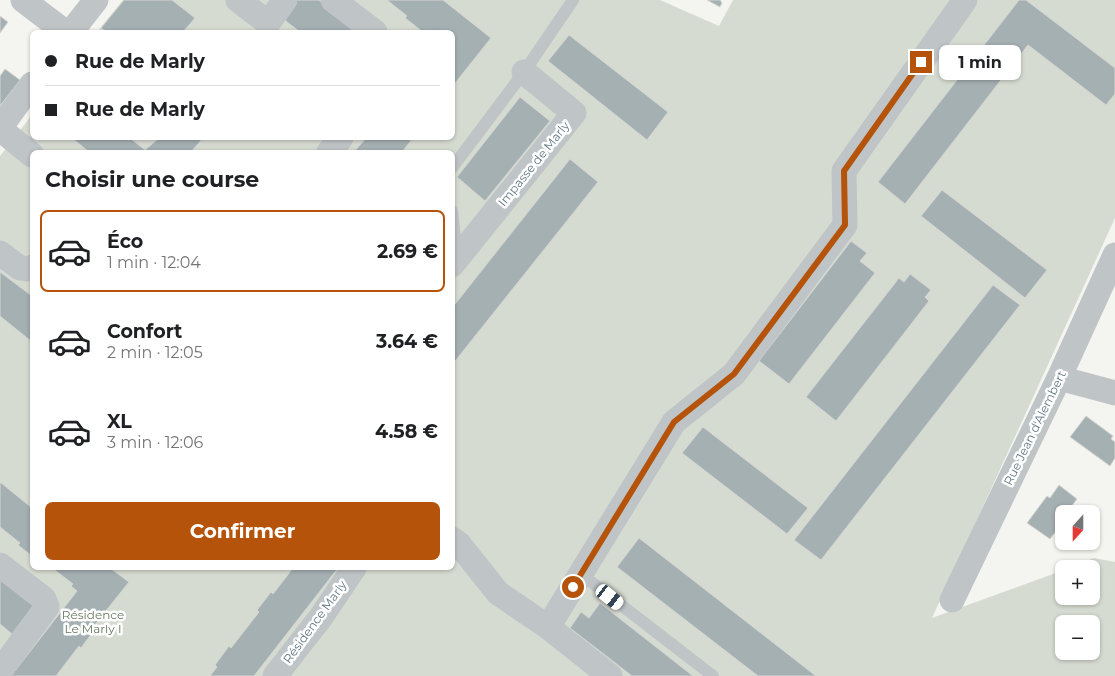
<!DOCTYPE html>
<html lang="fr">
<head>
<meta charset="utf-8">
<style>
	body { margin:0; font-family:Montserrat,sans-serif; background:#f2f2f2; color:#202124; height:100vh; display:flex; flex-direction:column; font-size:19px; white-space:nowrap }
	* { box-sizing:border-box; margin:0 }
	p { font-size:16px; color:#757577 }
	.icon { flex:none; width:28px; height:28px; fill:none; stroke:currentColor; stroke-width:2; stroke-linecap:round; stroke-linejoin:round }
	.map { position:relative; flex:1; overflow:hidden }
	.sheet { position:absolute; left:30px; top:150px; width:425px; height:420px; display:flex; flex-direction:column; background:#fff; border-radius:8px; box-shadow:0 1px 4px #0004 }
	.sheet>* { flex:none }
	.guide { position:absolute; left:30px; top:30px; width:425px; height:110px; border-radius:8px; box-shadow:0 1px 4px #0004; display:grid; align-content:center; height:110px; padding:0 15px; background:#fff }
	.needle { width:32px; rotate:201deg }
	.buttons { position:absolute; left:1055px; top:505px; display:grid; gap:10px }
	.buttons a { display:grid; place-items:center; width:45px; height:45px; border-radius:8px; background:#fff; box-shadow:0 1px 4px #0004; font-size:25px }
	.end { position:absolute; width:22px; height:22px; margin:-11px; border:6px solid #b45309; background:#fff; box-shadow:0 0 0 2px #fff }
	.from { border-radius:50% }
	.bubble { position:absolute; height:35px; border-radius:8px; background:#fff; box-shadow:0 1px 4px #0004; font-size:16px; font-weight:700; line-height:35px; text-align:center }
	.car { position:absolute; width:15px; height:30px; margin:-15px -8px; border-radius:6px; box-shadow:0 0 4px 1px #0007; background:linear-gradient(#fff 24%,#345 0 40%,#fff 0 76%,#345 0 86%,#fff 0) }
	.guide b { display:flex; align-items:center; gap:18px; height:48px; font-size:19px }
	.guide b+b { border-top:1px solid #e0e0e0 }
	.guide i { width:12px; height:12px; background:#202124 }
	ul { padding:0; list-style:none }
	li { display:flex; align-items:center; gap:15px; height:82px; margin:0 10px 8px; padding:0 5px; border:2px solid transparent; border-radius:8px }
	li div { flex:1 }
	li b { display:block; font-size:19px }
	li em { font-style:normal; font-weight:700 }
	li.current { border-color:#b45309 }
	li>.icon { width:45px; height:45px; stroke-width:1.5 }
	h2 { padding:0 15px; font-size:22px; line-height:60px }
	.primary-button { display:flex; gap:10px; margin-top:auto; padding:10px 15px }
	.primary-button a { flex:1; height:58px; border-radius:8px; background:#b45309; color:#fff; font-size:20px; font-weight:700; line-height:58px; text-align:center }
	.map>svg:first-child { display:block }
	.green { fill:#d6dbd1; fill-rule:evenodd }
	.building { fill:#a5b0b3; stroke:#d5d5d3 }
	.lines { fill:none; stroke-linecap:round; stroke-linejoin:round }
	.lane { stroke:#bfc4c6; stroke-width:12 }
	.street { stroke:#bfc4c6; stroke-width:25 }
	.route { stroke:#b45309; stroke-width:6 }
	.labels { text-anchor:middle; stroke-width:5; stroke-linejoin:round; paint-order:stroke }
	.street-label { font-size:12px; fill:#627782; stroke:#fff }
	.park-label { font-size:12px; fill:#687961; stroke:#fff }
</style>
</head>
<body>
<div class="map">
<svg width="1115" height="676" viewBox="0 0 1115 676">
	<rect width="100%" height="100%" fill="#f4f4f0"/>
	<path class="green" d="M123,0h537l59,26 14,-26h382v218l-183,400 132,-48v26h27v-27h-25l28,-11 21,4v114h-1115v-520l32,-41v23h420v-106h-355zM32,152h420v416h-420zM1064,624h27v27h-27z"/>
	<path class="building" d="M124,0h48l23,18 -12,14h-76l-6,-4z
		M296,0h23l42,32h-61l-18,-14z
		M387,0h56l48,38 -39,49v-55h-24l-3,-2 -2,2 -18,-14 2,-2z
		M707,0h13l2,3 -2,4z
		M1019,0h7l89,68v26l-9,11 -78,-60 -123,159 -27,-22z
		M0,16l8,6 -8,11z
		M569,35l99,77 -21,28 -99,-79z
		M5,69l15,11 -20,26v-30z
		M520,97l30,24 -65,80 -28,-24z
		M72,138h58l15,12 14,-12h44l-12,14h-102z
		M366,138l2,1 1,-1h44l-11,14h-48z
		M570,159l28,23 -146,183v-57z
		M942,190l105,80 -22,28 -104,-82z
		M851,241l16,12 -7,8 15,12 -86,111 -30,-23z
		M0,272l32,24v-1v47l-32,-26z
		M910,274l21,16 -6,7 4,4 -93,120 -30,-24 93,-119 5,4z
		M993,285l27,20 -199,255 -27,-20z
		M1086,416l27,20 -2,3 4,3v16l-5,8 -40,-29z
		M703,427l105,81 -21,26 -105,-81z
		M0,482l32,26v48l-14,-11 2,-2 -20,-16z
		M1059,485l18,14 -9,12 1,3h-5v7l-14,18 -23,-16 20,-27 3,2z
		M639,538l177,138h-58l-141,-109z
		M52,568h58l19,14 -36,45 2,2 -14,19 -2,-2 -23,30h-45l66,-85 -6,-5 2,-2z
		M293,568h45l-84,108h-44l7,-9 -2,-2 14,-19 2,2 28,-36 -2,-2 14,-18 2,2z
		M0,578l34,27 -22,29 -12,-10z
		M600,603l93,73h-61l-62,-48 11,-16 8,6z"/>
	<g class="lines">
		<path class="lane" d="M452,168l72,-96 49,-72
			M452,211l5,45
			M581,574l132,102"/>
		<path class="street" d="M23,0l42,32
			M238,0l30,23 17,-23
			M333,0l42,32
			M71,32l25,-32
			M0,128l32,-44
			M0,129l32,26
			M329,152l12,-14
			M0,253l20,15 7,1 5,-2
			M452,265l122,-152 -50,-41
			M1059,378l56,15
			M452,539l7,5 39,49 50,34 62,49
			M0,565l44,34 3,8 -47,64
			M952,600l107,-222 56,-123
			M548,627l126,-205 60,-48 111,-149 -1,-54 121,-171
			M275,676l46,-59 33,-49"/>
	</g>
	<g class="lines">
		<path class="route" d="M573,587l101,-165 60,-48 111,-149 -1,-54 77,-109"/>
	</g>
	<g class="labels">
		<g class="street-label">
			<text transform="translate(534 164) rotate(-51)" y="4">Impasse de Marly</text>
			<text transform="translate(1035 428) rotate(-64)" y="4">Rue Jean d'Alembert</text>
			<text transform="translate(315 622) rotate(-54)" y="4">Résidence Marly</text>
		</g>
		<g class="park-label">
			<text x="93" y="619">Résidence<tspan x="93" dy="14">Le Marly I</tspan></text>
		</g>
	</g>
</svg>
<div class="buttons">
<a><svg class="needle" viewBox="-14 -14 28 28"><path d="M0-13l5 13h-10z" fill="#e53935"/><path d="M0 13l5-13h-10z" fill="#757577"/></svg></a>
<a>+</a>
<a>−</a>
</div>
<i class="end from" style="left:573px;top:587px"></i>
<i class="end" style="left:921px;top:62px"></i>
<div class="bubble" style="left:939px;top:45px;width:82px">1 min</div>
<i class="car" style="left:610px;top:597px;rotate:128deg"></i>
<div class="guide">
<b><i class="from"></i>Rue de Marly</b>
<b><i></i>Rue de Marly</b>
</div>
<section class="sheet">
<h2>Choisir une course</h2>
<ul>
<li class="current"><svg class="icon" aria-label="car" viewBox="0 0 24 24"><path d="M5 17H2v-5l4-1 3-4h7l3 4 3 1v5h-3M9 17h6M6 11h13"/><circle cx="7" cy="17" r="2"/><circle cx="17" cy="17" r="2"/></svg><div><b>Éco</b><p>1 min · 12:04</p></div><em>2.69 €</em></li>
<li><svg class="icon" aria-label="car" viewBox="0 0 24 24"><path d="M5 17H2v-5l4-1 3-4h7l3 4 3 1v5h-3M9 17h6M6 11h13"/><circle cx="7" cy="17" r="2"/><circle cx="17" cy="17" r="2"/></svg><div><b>Confort</b><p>2 min · 12:05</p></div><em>3.64 €</em></li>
<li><svg class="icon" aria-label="car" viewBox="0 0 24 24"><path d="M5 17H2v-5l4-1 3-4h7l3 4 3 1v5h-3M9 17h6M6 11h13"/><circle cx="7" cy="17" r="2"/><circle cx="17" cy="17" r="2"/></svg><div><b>XL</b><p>3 min · 12:06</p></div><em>4.58 €</em></li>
</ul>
<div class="primary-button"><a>Confirmer</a></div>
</section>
</div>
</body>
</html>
